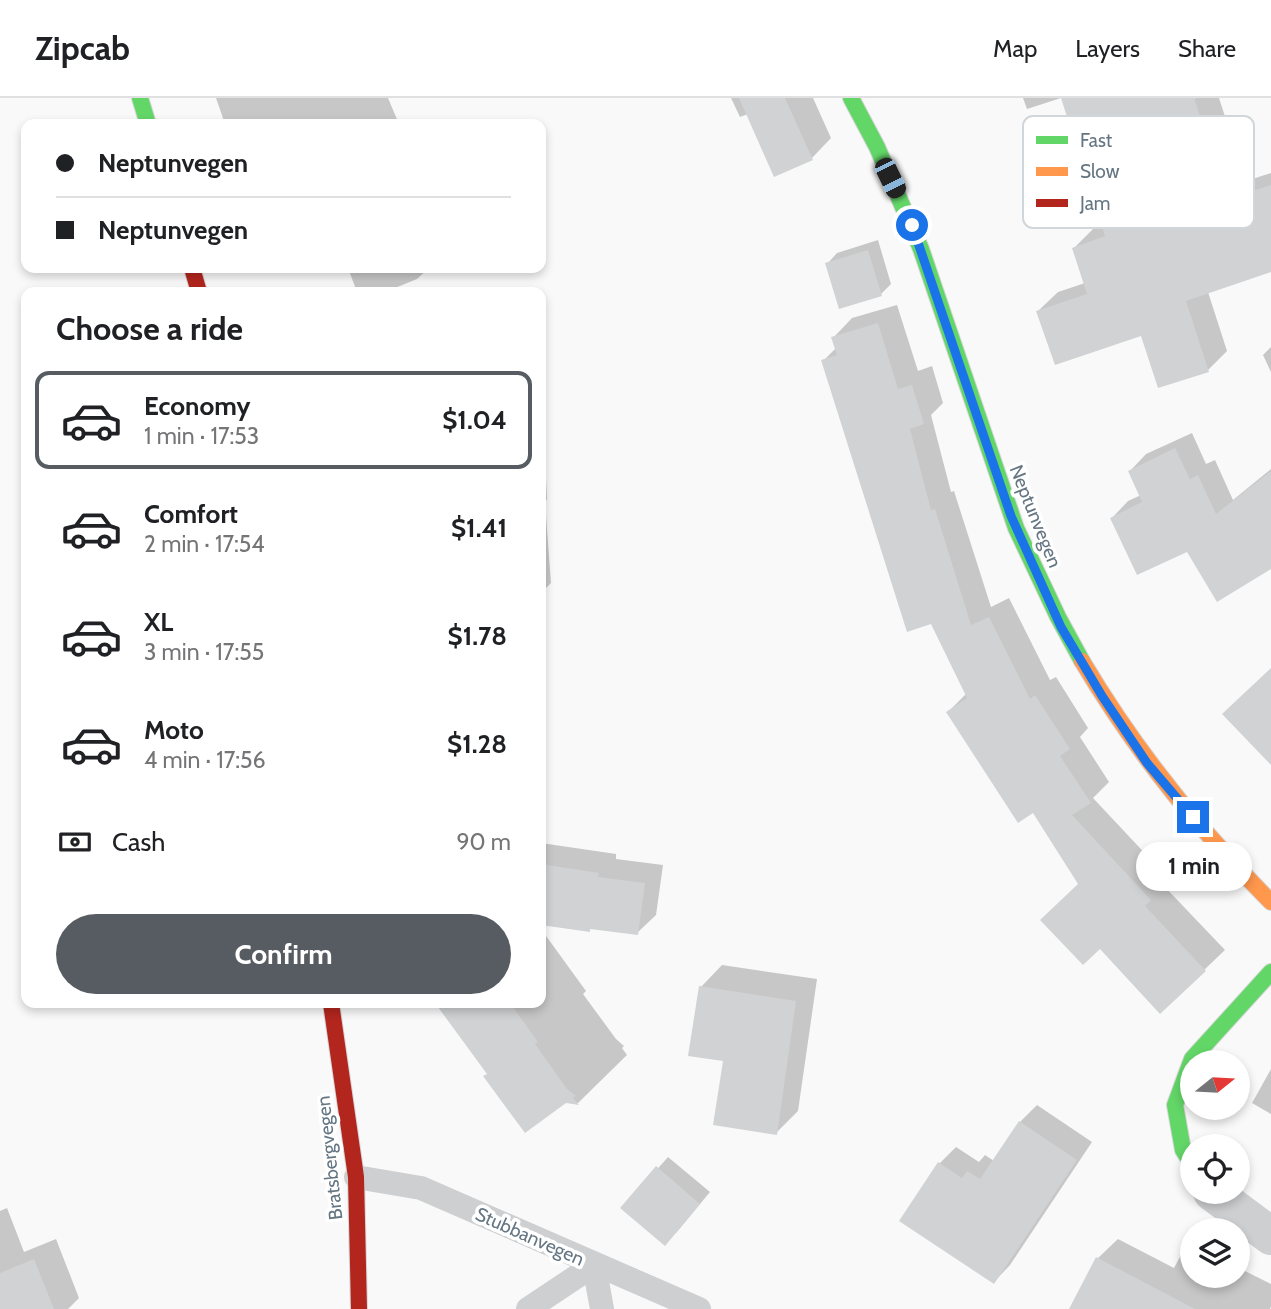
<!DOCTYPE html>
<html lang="en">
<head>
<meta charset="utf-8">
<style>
	body { margin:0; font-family:Cabin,sans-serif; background:#f6f6f6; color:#202124; height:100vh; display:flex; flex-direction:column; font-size:26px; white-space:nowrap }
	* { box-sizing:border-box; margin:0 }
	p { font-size:23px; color:#757577 }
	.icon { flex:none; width:38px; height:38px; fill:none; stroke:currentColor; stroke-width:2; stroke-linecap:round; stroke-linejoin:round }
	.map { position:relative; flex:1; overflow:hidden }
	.sheet { position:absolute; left:21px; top:189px; width:525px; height:721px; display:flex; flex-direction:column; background:#fff; border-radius:14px; box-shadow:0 4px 10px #0003 }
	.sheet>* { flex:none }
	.hud { position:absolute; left:21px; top:21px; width:525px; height:154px; border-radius:14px; box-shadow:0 4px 10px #0003; display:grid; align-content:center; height:154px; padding:0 35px; background:#fff }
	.needle { width:46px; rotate:72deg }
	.controls { position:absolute; left:1180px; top:952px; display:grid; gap:14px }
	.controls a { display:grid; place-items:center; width:70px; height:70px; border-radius:50%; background:#fff; box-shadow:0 4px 10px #0003; font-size:35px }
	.end { position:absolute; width:32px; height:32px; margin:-16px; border:9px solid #1a73e8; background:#fff; box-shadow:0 0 0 4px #fff }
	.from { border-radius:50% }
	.bubble { position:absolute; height:49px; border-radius:24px; background:#fff; box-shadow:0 4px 10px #0003; font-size:23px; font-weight:800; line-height:49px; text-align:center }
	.car { position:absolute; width:21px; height:42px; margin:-21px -10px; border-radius:9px; box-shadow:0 0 5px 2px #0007; background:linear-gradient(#222 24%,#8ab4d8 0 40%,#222 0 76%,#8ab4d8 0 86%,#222 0) }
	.hud b { display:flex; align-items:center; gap:24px; height:66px; font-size:26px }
	.hud b+b { border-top:2px solid #e0e0e0 }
	.hud i { width:18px; height:18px; background:#202124 }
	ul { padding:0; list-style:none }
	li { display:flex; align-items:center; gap:21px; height:98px; margin:0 14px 10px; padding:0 21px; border:4px solid transparent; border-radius:14px }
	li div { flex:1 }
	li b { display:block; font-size:26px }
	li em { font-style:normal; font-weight:800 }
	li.active { border-color:#565c61 }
	li>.icon { width:63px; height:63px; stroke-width:1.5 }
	h2 { padding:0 35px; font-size:32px; line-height:84px }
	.pay { display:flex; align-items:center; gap:18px; height:77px; padding:0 35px; font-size:26px }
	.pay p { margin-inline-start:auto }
	.cta { display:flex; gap:14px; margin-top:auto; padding:14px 35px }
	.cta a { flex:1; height:80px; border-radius:42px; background:#565c61; color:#fff; font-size:28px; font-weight:800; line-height:80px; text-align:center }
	header { display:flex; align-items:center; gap:42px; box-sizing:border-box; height:98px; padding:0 35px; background:#fff; border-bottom:2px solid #e0e0e0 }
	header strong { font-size:33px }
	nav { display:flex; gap:38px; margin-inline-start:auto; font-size:24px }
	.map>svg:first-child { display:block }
	.shadow { fill:#0003 }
	.building { fill:#d0d2d3 }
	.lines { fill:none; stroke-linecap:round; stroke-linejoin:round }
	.fast-casing { stroke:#d5d6d7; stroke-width:18 }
	.slow-casing { stroke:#d5d6d7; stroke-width:18 }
	.jam-casing { stroke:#d5d6d7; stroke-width:18 }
	.lane { stroke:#cecfd0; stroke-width:24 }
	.street { stroke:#cecfd0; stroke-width:38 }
	.fast { stroke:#63d668; stroke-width:16 }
	.slow { stroke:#ff974d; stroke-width:16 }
	.jam { stroke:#b3261e; stroke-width:16 }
	.route { stroke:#1a73e8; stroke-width:9 }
	.labels { text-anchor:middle; stroke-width:7; stroke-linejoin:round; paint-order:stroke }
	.street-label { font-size:19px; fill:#657683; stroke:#fff }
	.key { fill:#fff; stroke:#d1d6da; stroke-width:2 }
	.key-label { font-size:19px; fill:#657683 }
</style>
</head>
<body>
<header>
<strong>Zipcab</strong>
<nav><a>Map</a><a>Layers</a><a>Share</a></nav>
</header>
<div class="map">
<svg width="1271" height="1211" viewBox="0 0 1271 1211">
	<rect width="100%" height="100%" fill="#f9f9f9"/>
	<path class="shadow" d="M216,0h172l11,26h-174z
		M731,0h82l18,40 -19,20 -64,-44 -8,3z
		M1023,0h38l-34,11z
		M1196,0h23l27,83 25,-8v98l-63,21 19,59 -19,19 -66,-36 -104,-23 20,-19 27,-9 -11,-35 19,-19 11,-4 -6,-95z
		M878,142l13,44 -10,10 -54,-30 10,-11z
		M348,170h81l-12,11 -32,13h-28z
		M897,207l21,66 14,-5 11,37 -12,12 20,77 3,-1 37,116 18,-9 41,82 6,-3 32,51 -8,9 29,45 -16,16 76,81 -6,6 62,65 -65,62 -127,-201 -85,-99 19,-19 -144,-332 13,-13 -3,-10 19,-20z
		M1271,249v25l-8,-17z
		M1192,335l14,31 9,-4 18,40 38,-31v98l-84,-18 -75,-31 16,-17 13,-6 -11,-24 16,-17z
		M545,362l2,39 -2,3 6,81 -10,10v-132z
		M541,745l75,11v5l47,6 -7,50 -19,18 -45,-5 -3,2 -48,-7z
		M541,831l45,62 -3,3 33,45 8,7 -2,2 5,7 -49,48 -12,-1 -77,-28 -52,-71h104z
		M722,867l95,14 -19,132 -22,22 -75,-146z
		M1271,971v45l-19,-11z
		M1037,1007l55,37 -82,123 -16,17 -55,-118 17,-17 23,15 6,-7 9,6 26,-39z
		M668,1059l42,35 -34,41 -53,-25z
		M7,1110l17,44 32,-13 23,59 -11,11h-68v-98z
		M1118,1141l56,29 9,-17 9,-8v33h45v-9l34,17v22l-1,3h-199l27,-51z
		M1237,1152l6,4 -6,11z"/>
	<path class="building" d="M739,0h46l28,62 -39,17z
		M1061,0h133l33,101 44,-14v87l-85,29 23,71 -51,16 -17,-52 -86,29 -19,-54 51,-17 -15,-46 33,-12z
		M868,152l14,46 -43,13 -14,-46z
		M878,225l20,66 14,-4 12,39 -14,5 21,81 4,-1 36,116 18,-8 41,82 5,-4 35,54 -10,7 31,47 -19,12 79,85 -6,6 61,65 -46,43 -60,-65 -17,16 -43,-45 38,-36 -45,-71 -15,10 -72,-111 21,-14 -36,-74 -24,8 -86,-272 16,-5 -6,-18z
		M1175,350l15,31 8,-4 18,39 55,-43v98l-54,33 -30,-50 -50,23 -27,-57 32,-16 -14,-31z
		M1271,570v97l-49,-51z
		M541,766l58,9 -1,4 47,6 -7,52 -48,-6v3l-49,-7z
		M699,888l97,15 -19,134 -64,-10 10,-64 -35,-5z
		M435,905h75l28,39 -3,2 32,45 9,7 -3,2 6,7 -13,-2 -41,30 -42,-57 4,-2z
		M1019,1023l58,39 -83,124 -95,-63 39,-59 24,16 5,-7 13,8z
		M656,1068l44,38 -35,42 -45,-38z
		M1096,1159l99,52h-126z
		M34,1161l20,50h-54v-36z"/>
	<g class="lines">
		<g class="fast-casing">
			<path id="fast" d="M140,0l8,26
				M851,0l26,49 44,102 95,279 42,89 24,44
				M1192,1066l-9,-14 -8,-45 17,-46 79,-87"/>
		</g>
		<g class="slow-casing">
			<path id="slow" d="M1082,563c53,89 116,168 189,241"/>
		</g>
		<g class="jam-casing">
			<path id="jam" d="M192,170l7,24
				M331,905l25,174 3,132"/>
		</g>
		<path class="lane" d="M356,1079l65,11 278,121
			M528,1211l66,-44 8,44"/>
		<path class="street" d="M1212,1094l59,44"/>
		<use href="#fast" class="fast"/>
		<use href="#slow" class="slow"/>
		<use href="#jam" class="jam"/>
	</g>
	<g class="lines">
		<path class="route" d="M912,127l99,291 50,111 41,69 45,67 46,54"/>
	</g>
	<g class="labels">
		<g class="street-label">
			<text transform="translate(1036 418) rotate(68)" y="7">Neptunvegen</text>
			<text transform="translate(329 1060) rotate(-96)" y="7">Bratsbergvegen</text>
			<text transform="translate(530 1138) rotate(24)" y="7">Stubbanvegen</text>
		</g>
	</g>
	<rect x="1023" y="18" width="231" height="112" rx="10" class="key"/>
	<rect x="1036" y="38" width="32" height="8" fill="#63d668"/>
	<rect x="1036" y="69" width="32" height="9" fill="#ff974d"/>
	<rect x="1036" y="101" width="32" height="8" fill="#b3261e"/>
	<g class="key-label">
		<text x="1080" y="49">Fast</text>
		<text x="1080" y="80">Slow</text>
		<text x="1080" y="112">Jam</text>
	</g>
</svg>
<div class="controls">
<a><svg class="needle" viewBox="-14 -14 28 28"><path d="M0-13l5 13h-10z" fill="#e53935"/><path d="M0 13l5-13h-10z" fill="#757577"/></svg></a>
<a><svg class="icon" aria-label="locate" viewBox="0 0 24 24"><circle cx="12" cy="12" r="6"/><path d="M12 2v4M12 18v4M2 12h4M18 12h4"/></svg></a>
<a><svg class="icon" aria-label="layers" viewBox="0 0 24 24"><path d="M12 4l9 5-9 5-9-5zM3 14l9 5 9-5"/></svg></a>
</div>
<i class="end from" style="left:912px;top:127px"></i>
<i class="end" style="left:1193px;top:719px"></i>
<div class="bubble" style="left:1136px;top:744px;width:116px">1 min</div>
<i class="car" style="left:890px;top:80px;rotate:154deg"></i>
<div class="hud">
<b><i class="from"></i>Neptunvegen</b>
<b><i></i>Neptunvegen</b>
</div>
<section class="sheet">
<h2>Choose a ride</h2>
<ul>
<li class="active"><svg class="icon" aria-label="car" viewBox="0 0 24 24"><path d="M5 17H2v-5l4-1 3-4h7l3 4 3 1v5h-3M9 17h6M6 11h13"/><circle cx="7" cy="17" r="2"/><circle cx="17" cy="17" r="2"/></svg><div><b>Economy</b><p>1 min · 17:53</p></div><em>$1.04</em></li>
<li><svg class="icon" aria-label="car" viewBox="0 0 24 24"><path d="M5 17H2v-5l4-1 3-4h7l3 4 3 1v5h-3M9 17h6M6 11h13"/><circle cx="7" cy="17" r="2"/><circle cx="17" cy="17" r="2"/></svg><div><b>Comfort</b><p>2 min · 17:54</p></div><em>$1.41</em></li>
<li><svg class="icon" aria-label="car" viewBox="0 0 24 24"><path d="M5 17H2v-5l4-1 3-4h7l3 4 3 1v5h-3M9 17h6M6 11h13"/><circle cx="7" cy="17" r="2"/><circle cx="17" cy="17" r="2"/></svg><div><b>XL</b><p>3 min · 17:55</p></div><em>$1.78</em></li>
<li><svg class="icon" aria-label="car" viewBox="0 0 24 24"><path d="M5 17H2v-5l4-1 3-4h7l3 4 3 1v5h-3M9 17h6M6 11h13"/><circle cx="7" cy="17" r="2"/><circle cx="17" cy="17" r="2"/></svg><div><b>Moto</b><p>4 min · 17:56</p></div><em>$1.28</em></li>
</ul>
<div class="pay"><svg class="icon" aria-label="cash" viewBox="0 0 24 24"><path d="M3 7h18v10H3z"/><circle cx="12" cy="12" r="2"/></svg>Cash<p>90 m</p></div>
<div class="cta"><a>Confirm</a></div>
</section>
</div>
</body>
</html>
